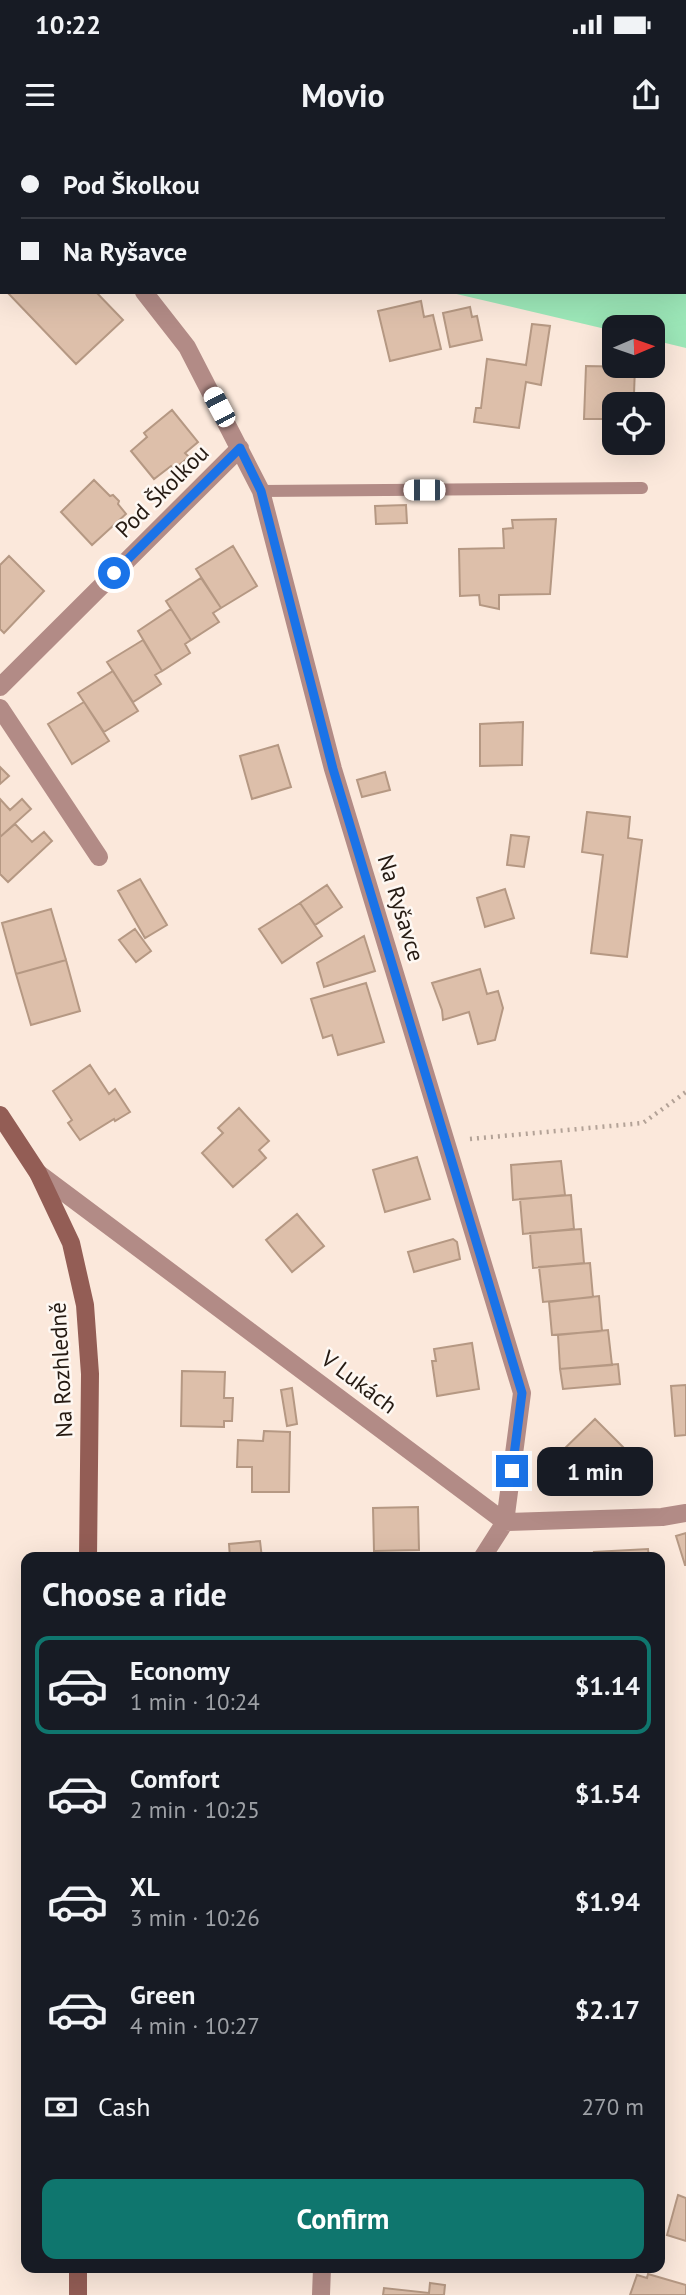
<!DOCTYPE html>
<html lang="en">
<head>
<meta charset="utf-8">
<style>
	body { margin:0; font-family:"PT Sans",sans-serif; background:#242831; color:#f1f3f6; height:100vh; display:flex; flex-direction:column; font-size:26px; white-space:nowrap }
	* { box-sizing:border-box; margin:0 }
	p { font-size:23px; color:#9ea1a6 }
	.icon { flex:none; width:38px; height:38px; fill:none; stroke:currentColor; stroke-width:2; stroke-linecap:round; stroke-linejoin:round }
	.map { position:relative; flex:1; overflow:hidden }
	.panel { position:absolute; left:21px; top:1412px; width:644px; height:721px; display:flex; flex-direction:column; background:#171b24; border-radius:14px; box-shadow:0 7px 28px #0002 }
	.panel>* { flex:none }
	.banner { position:absolute; left:0px; top:0px; width:686px; height:154px; box-shadow:0 7px 28px #0002; display:grid; align-content:center; height:154px; padding:0 21px; background:#171b24 }
	.needle { width:46px; rotate:88deg }
	.buttons { position:absolute; left:602px; top:175px; display:grid; gap:14px }
	.buttons a { display:grid; place-items:center; width:63px; height:63px; border-radius:14px; background:#171b24; box-shadow:0 7px 28px #0002; font-size:35px }
	.end { position:absolute; width:32px; height:32px; margin:-16px; border:9px solid #1a73e8; background:#fff; box-shadow:0 0 0 4px #fff }
	.from { border-radius:50% }
	.bubble { position:absolute; height:49px; border-radius:14px; background:#171b24; box-shadow:0 7px 28px #0002; font-size:23px; font-weight:600; line-height:49px; text-align:center }
	.car { position:absolute; width:21px; height:42px; margin:-21px -10px; border-radius:9px; box-shadow:0 0 5px 2px #0007; background:linear-gradient(#fff 24%,#345 0 40%,#fff 0 76%,#345 0 86%,#fff 0) }
	.banner b { display:flex; align-items:center; gap:24px; height:66px; font-size:26px }
	.banner b+b { border-top:2px solid #363941 }
	.banner i { width:18px; height:18px; background:#f1f3f6 }
	ul { padding:0; list-style:none }
	li { display:flex; align-items:center; gap:21px; height:98px; margin:0 14px 10px; padding:0 7px; border:4px solid transparent; border-radius:14px }
	li div { flex:1 }
	li b { display:block; font-size:26px }
	li em { font-style:normal; font-weight:600 }
	li.selected { border-color:#0f766e }
	li>.icon { width:63px; height:63px; stroke-width:1.5 }
	h2 { padding:0 21px; font-size:32px; line-height:84px }
	.pay { display:flex; align-items:center; gap:18px; height:77px; padding:0 21px; font-size:26px }
	.pay p { margin-inline-start:auto }
	.primary-button { display:flex; gap:14px; margin-top:auto; padding:14px 21px }
	.primary-button a { flex:1; height:80px; border-radius:14px; background:#0f766e; color:#fff; font-size:28px; font-weight:600; line-height:80px; text-align:center }
	.status { display:flex; justify-content:space-between; align-items:center; height:49px; padding:0 35px; background:#171b24; direction:ltr }
	.status svg { height:19px; fill:currentColor }
	header { display:flex; justify-content:space-between; align-items:center; height:91px; padding:0 21px; background:#171b24; font-size:32px; font-weight:600 }
	.map>svg:first-child { display:block }
	.green { fill:#9ce7b8 }
	.building { fill:#ddbfaa; stroke:#b59883; stroke-width:2 }
	.lines { fill:none; stroke-linecap:round; stroke-linejoin:round }
	.path { stroke:#b3a297; stroke-width:4.5; stroke-dasharray:2 5; stroke-linecap:butt }
	.lane { stroke:#b28b86; stroke-width:12 }
	.street { stroke:#b28b86; stroke-width:18 }
	.secondary { stroke:#935d55; stroke-width:18 }
	.route { stroke:#1a73e8; stroke-width:9 }
	.labels { text-anchor:middle; stroke-width:5; stroke-linejoin:round; paint-order:stroke }
	.street-label { font-size:23px; fill:#251a12; stroke:#fef8f3 }
</style>
</head>
<body>
<div class="status"><b>10:22</b><svg viewBox="0 0 49 12"><path d="M0 12V9h3v3zM5 12V6h3v6zM10 12V3h3v9zM15 12V0h3v12zM26 1h20v11H26zM47 4h2v5h-2z"/></svg></div>
<header><svg class="icon" aria-label="menu" viewBox="0 0 24 24"><path d="M4 6h16M4 12h16M4 18h16"/></svg>Movio<svg class="icon" aria-label="share" viewBox="0 0 24 24"><path d="M12 15V3M7 8l5-5 5 5M5 13v7h14v-7"/></svg></header>
<div class="map">
<svg width="686" height="2155" viewBox="0 0 686 2155">
	<rect width="100%" height="100%" fill="#fbe8db"/>
	<path class="green" d="M302,0h384v208l-33,-8v-13h-39v4l-166,-39h236v-150z"/>
	<path class="building" d="M236,0h49v2h-49z
		M0,94l2,2v35l-2,-2z
		M7,152h89l27,28 -47,44z
		M421,161l3,16 9,-2 8,34 -51,12 -12,-50z
		M470,167l2,10 5,-1 5,24 -32,7 -7,-34z
		M532,184l18,2 -9,59 -15,-3 -7,46 -45,-6 2,-14h5l6,-49 39,6z
		M586,226l49,1 -1,27h-4v10h-16v15h-30z
		M172,270l26,32 -13,11 4,4 -15,12 -3,-3 -17,13 -23,-28 16,-14 -3,-4z
		M94,340l16,16 3,-1 6,6 -1,3 8,10 -34,31 -31,-33z
		M406,365l1,18 -31,1 -1,-18z
		M556,379l-6,75 -51,1v14l-19,-4 -1,-10 -19,1 -1,-47 45,-1 -1,-19 10,-1 -1,-8z
		M233,406l24,40 -36,22 -25,-39z
		M9,416l35,35 -40,42 -4,-4v-64z
		M201,438l20,30 -8,5 6,9 -28,18 -25,-39z
		M171,469l20,31 -6,4 5,9 -28,18 -24,-40z
		M143,500l19,31 -7,4 6,9 -28,18 -26,-40z
		M113,531l25,40 -34,21 -26,-39z
		M84,562l25,39 -37,23 -24,-40z
		M523,582l-1,43 -42,1v-42z
		M278,605l13,42 -39,12 -12,-43z
		M0,627l9,9 -9,8z
		M385,632l5,18 -28,7 -5,-17z
		M0,659l10,11 12,-11 9,10 -31,28z
		M587,672l43,5 -2,21 14,2 -15,117 -36,-4 12,-98 -21,-3z
		M15,684l17,18 12,-10 8,9 -44,41 -8,-8v-37z
		M511,695l18,2 -5,30 -17,-2z
		M140,739l27,46 -22,13 -27,-47z
		M327,745l15,22 -27,18 -15,-22z
		M505,749l9,29 -29,9 -8,-29z
		M300,763l22,33 -40,27 -23,-34z
		M51,769l15,51 -50,14 -14,-51z
		M135,789l16,22 -15,11 -17,-22z
		M364,796l11,35 -51,16 -7,-24z
		M66,820l14,51 -49,14 -15,-51z
		M480,829l7,25 11,-3 5,17 -8,32 -17,4 -9,-32 -26,8 -1,-10 -10,-27z
		M366,843l18,59 -46,13 -6,-20 -9,3 -12,-39z
		M90,925l19,29 6,-5 15,23 -15,9 -1,-2 -34,21 -12,-17 4,-3 -19,-29z
		M239,968l30,33 -10,9 7,8 -33,29 -31,-34 21,-20 -5,-5z
		M417,1017l13,42 -45,13 -12,-42z
		M561,1021l4,34 -52,5 -2,-35z
		M571,1055l3,34 -51,5 -3,-35z
		M297,1074l27,32 -32,26 -26,-32z
		M581,1089l3,34 -51,5 -3,-35z
		M453,1099l4,3 3,17 -46,13 -6,-20z
		M590,1123l3,34 -50,5 -4,-35z
		M599,1156l3,35 -50,4 -3,-33z
		M608,1190l4,35 -52,4 -2,-34z
		M472,1203l7,46 -42,7 -5,-35h4l-2,-12z
		M618,1224l2,20 -57,5 -3,-20z
		M182,1231l43,1 -1,26h9l-1,23h-8v6l-43,-1z
		M686,1245v50l-11,1 -4,-50z
		M292,1248l5,36 -10,2 -6,-36z
		M595,1279l36,36 -19,18 -10,-10 -15,13 -25,-25z
		M264,1291l26,1 -1,60h-37v-25h-15l1,-27 25,1z
		M418,1367l1,43 -45,1 -1,-43z
		M686,1393v32h-1l-9,-29z
		M260,1401l2,17h-32l-1,-14z
		M648,1409l1,9h-54l-1,-6z
		M678,2055l8,3v43l-19,-6z
		M648,2134l38,11v10h-56l7,-20 10,3z
		M430,2143l15,2 -1,10h-61l1,-7 45,5z"/>
	<g class="lines">
		<path class="path" d="M470,999l173,-16 43,-31"/>
		<path class="lane" d="M261,351l381,-3"/>
		<path class="street" d="M13,0l1,2
			M610,0l2,2
			M684,54l2,1
			M144,152l43,55 74,144 72,278 189,624 -17,129 -23,36
			M0,547l240,-239
			M0,568l99,149
			M38,1033l467,349 157,-5 24,-4
			M321,2155l1,-27"/>
		<path class="secondary" d="M0,975l38,58 33,70 14,62 5,69 -2,184
			M78,2155v-27"/>
	</g>
	<g class="lines">
		<path class="route" d="M114,433l126,-125 21,43 72,278 189,624 -10,78"/>
	</g>
	<g class="labels">
		<g class="street-label">
			<text transform="translate(162 351) rotate(-45)" y="8">Pod Školkou</text>
			<text transform="translate(401 768) rotate(73)" y="8">Na Ryšavce</text>
			<text transform="translate(61 1230) rotate(-93)" y="8">Na Rozhledně</text>
			<text transform="translate(359 1242) rotate(37)" y="8">V Lukách</text>
		</g>
	</g>
</svg>
<div class="buttons">
<a><svg class="needle" viewBox="-14 -14 28 28"><path d="M0-13l5 13h-10z" fill="#e53935"/><path d="M0 13l5-13h-10z" fill="#9ea1a6"/></svg></a>
<a><svg class="icon" aria-label="locate" viewBox="0 0 24 24"><circle cx="12" cy="12" r="6"/><path d="M12 2v4M12 18v4M2 12h4M18 12h4"/></svg></a>
</div>
<i class="end from" style="left:114px;top:433px"></i>
<i class="end" style="left:512px;top:1331px"></i>
<div class="bubble" style="left:537px;top:1307px;width:116px">1 min</div>
<i class="car" style="left:219px;top:267px;rotate:332deg"></i>
<i class="car" style="left:424px;top:350px;rotate:270deg"></i>
<div class="banner">
<b><i class="from"></i>Pod Školkou</b>
<b><i></i>Na Ryšavce</b>
</div>
<section class="panel">
<h2>Choose a ride</h2>
<ul>
<li class="selected"><svg class="icon" aria-label="car" viewBox="0 0 24 24"><path d="M5 17H2v-5l4-1 3-4h7l3 4 3 1v5h-3M9 17h6M6 11h13"/><circle cx="7" cy="17" r="2"/><circle cx="17" cy="17" r="2"/></svg><div><b>Economy</b><p>1 min · 10:24</p></div><em>$1.14</em></li>
<li><svg class="icon" aria-label="car" viewBox="0 0 24 24"><path d="M5 17H2v-5l4-1 3-4h7l3 4 3 1v5h-3M9 17h6M6 11h13"/><circle cx="7" cy="17" r="2"/><circle cx="17" cy="17" r="2"/></svg><div><b>Comfort</b><p>2 min · 10:25</p></div><em>$1.54</em></li>
<li><svg class="icon" aria-label="car" viewBox="0 0 24 24"><path d="M5 17H2v-5l4-1 3-4h7l3 4 3 1v5h-3M9 17h6M6 11h13"/><circle cx="7" cy="17" r="2"/><circle cx="17" cy="17" r="2"/></svg><div><b>XL</b><p>3 min · 10:26</p></div><em>$1.94</em></li>
<li><svg class="icon" aria-label="car" viewBox="0 0 24 24"><path d="M5 17H2v-5l4-1 3-4h7l3 4 3 1v5h-3M9 17h6M6 11h13"/><circle cx="7" cy="17" r="2"/><circle cx="17" cy="17" r="2"/></svg><div><b>Green</b><p>4 min · 10:27</p></div><em>$2.17</em></li>
</ul>
<div class="pay"><svg class="icon" aria-label="cash" viewBox="0 0 24 24"><path d="M3 7h18v10H3z"/><circle cx="12" cy="12" r="2"/></svg>Cash<p>270 m</p></div>
<div class="primary-button"><a>Confirm</a></div>
</section>
</div>
</body>
</html>
